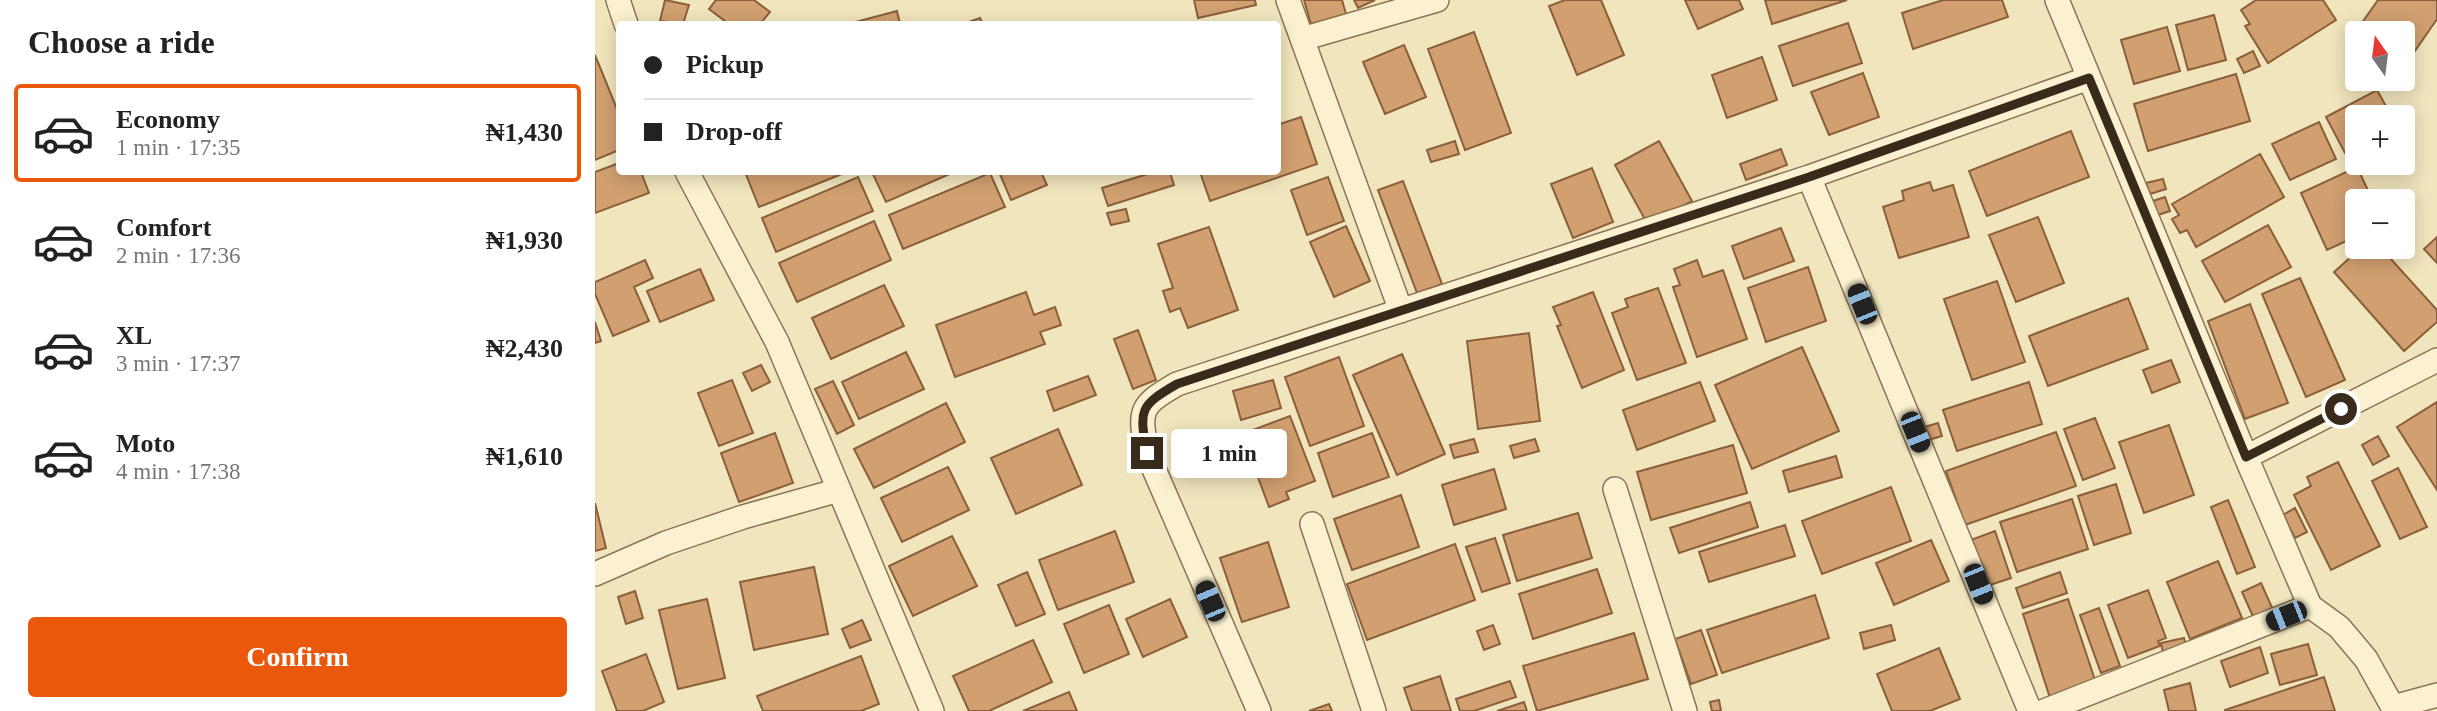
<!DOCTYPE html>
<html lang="en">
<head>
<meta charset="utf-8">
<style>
	body { margin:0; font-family:"Times New Roman",serif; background:#f2f2f2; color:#222; height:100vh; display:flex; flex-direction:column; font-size:26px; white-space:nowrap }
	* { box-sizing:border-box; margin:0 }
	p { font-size:23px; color:#767676 }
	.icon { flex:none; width:38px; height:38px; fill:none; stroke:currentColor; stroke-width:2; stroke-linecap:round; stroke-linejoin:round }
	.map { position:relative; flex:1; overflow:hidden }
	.side { display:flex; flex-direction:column; background:#fff; width:595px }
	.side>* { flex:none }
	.banner { position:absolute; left:21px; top:21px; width:665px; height:154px; border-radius:7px; box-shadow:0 4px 18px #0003; display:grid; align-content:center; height:154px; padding:0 28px; background:#fff }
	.needle { width:46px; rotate:346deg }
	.buttons { position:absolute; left:1750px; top:21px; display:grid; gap:14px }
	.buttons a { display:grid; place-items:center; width:70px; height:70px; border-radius:7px; background:#fff; box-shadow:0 4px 18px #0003; font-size:35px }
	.end { position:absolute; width:32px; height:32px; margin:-16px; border:9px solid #382b1b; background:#fff; box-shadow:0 0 0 4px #fff }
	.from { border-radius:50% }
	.bubble { position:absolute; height:49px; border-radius:7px; background:#fff; box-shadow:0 4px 18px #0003; font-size:23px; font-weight:700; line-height:49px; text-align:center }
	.car { position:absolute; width:21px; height:42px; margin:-21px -10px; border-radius:9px; box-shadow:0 0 5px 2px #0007; background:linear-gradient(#222 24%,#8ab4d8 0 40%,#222 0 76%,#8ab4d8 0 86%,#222 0) }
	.banner b { display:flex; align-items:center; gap:24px; height:66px; font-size:26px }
	.banner b+b { border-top:2px solid #e0e0e0 }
	.banner i { width:18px; height:18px; background:#222 }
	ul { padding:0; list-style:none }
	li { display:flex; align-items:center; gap:21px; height:98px; margin:0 14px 10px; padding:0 14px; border:4px solid transparent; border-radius:7px }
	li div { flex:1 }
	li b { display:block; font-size:26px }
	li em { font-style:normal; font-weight:700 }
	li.selected { border-color:#ea580c }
	li>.icon { width:63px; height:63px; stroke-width:1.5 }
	h2 { padding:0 28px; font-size:32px; line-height:84px }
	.primary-button { display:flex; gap:14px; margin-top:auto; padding:14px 28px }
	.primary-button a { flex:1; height:80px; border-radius:7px; background:#ea580c; color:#fff; font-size:28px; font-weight:700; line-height:80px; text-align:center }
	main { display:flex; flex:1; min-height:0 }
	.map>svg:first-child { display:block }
	.building { fill:#d2a070; stroke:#8a5f39; stroke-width:2 }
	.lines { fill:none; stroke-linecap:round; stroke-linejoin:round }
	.street-casing { stroke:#897555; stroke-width:26 }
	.street { stroke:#fbf1d0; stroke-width:23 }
	.route { stroke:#382b1b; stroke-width:9 }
</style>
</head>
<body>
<main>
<section class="side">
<h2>Choose a ride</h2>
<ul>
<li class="selected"><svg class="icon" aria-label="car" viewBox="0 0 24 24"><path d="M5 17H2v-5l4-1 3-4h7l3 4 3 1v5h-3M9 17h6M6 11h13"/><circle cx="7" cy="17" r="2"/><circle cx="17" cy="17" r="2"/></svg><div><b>Economy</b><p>1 min · 17:35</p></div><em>₦1,430</em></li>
<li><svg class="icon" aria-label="car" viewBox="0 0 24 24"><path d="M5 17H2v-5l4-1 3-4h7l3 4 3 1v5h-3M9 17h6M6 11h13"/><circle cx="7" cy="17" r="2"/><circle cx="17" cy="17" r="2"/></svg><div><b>Comfort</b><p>2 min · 17:36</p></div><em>₦1,930</em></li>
<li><svg class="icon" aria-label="car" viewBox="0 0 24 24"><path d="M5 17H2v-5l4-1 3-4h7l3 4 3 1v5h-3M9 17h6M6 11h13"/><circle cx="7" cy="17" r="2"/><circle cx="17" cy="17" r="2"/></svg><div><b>XL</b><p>3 min · 17:37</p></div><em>₦2,430</em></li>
<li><svg class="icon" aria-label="car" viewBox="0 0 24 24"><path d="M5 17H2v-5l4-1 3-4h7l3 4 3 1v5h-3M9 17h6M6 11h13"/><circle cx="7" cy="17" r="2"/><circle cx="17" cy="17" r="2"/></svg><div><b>Moto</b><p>4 min · 17:38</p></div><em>₦1,610</em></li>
</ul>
<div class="primary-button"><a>Confirm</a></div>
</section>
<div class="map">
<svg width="1842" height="711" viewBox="0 0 1842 711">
	<rect width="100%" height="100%" fill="#f1e5bd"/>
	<path class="building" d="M70,0l24,5 -6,19 -23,-3z
		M121,0h38l16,12 -10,12h-31l-20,-15z
		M599,0h61l1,5 -58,13z
		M709,0h38l4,14 -35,10z
		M759,0h21l-17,8z
		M970,0h36l23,55 -47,20 -28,-69z
		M1090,0h54l4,9 -45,20z
		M1170,0h82l-75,24z
		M1348,0h59l6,17 -95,32 -11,-36z
		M1661,0h67l13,20 -68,43 -23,-37 5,-2 -9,-14z
		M1783,0h59v19l-29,42 -5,-4v-24h-35l-9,-6z
		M302,11l3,13h-52z
		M1619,15l12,45 -38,10 -12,-45z
		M385,18l3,6h-20z
		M1253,23l14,40 -69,23 -14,-40z
		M1572,27l13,44 -46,13 -13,-44z
		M879,32l37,101 -46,17 -37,-101z
		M809,45l22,52 -41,17 -22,-52z
		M1658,51l7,15 -16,7 -7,-14z
		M0,55l24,59v36l-24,10z
		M1167,57l15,43 -50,18 -15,-43z
		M1268,73l16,44 -50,18 -18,-43z
		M1641,74l14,47 -102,30 -14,-47z
		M1782,90l15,27h-35v30l-12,6 -19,-36z
		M706,117l16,47 -107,37 -10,-29h77v-47z
		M1724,122l17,37 -46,21 -18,-36z
		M1476,131l18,46 -102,39 -18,-45z
		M860,141l4,13 -28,8 -4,-12z
		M1064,141l33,60 -44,24 -33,-60z
		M1186,149l6,16 -41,15 -6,-16z
		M1665,154l24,43 -88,50 -9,-17 -7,3 -8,-14 7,-4 -7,-11z
		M24,163v9h22l8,21 -54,20v-41z
		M1762,167l16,34h-16v35l-30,14 -26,-57z
		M997,168l21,54 -40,16 -22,-54z
		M150,172h102l-88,35z
		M277,172h82l-68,30z
		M404,172h42l6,13 -36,15z
		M559,172h16l4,13 -66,21 -6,-18z
		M395,173l15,34 -102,42 -14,-34z
		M263,177l15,34 -97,41 -14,-34z
		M733,177l16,44 -37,14 -16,-45z
		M1568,179l3,10 -16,5 -4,-11z
		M808,181l39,103 -25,9 -39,-103z
		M1335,182l3,9 20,-6 16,52 -70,21 -16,-51 21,-7 -2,-9z
		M1570,197l5,14 -12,4 -5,-14z
		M531,209l3,12 -18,4 -4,-12z
		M1443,217l26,66 -48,19 -27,-67z
		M279,221l17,39 -94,42 -18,-39z
		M1673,225l23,42 -66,35 -23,-41z
		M751,226l24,55 -36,16 -24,-55z
		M614,227l29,83 -50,18 -8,-20 -10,4 -7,-21 10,-3 -15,-44z
		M1186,228l13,33 -50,18 -12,-33z
		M1842,237v26l-13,-14z
		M1767,247h18l57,63v12l-33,29 -70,-79z
		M50,260l8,18 -19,9 15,34 -36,15 -18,-42v-12z
		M1102,260l6,17 20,-7 24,69 -50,18 -24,-70 7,-2 -6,-16z
		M1213,267l18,54 -60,21 -18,-54z
		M105,269l14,31 -54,22 -13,-31z
		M1705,278l45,102 -39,17 -44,-103z
		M1402,281l28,81 -53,18 -28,-81z
		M289,285l20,41 -73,33 -19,-41z
		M1063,288l28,75 -49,17 -25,-67 16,-6 -3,-8z
		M431,292l8,23 21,-8 6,18 -21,7 5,12 -90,33 -19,-52z
		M998,292l31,78 -42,18 -25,-62 4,-1 -8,-18z
		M1533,298l20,51 -100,37 -19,-50z
		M1655,304l38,99 -43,16 -37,-98z
		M0,322l6,19 -6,2z
		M543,330l18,50 -23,9 -19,-50z
		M934,333l11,88 -62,8 -11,-88z
		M1207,347l37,84 -87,38 -37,-84z
		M311,352l18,37 -65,30 -17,-37z
		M807,354l43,100 -48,21 -44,-100z
		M744,357l25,69 -54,20 -25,-69z
		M1576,360l9,22 -28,11 -9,-23z
		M166,365l9,17 -18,9 -9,-18z
		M493,376l8,19 -42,16 -7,-20z
		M137,380l21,53 -34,13 -21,-53z
		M678,380l8,28 -40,12 -8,-29z
		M238,381l21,44 -17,9 -22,-45z
		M1105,382l15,39 -78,29 -14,-40z
		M1434,382l13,42 -85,27 -14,-41z
		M1842,402v88l-40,-63z
		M351,403l19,39 -91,46 -20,-39z
		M695,416l25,65 -29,11 3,7 -20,8 -27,-73z
		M1500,418l20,50 -32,12 -19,-51z
		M1343,423l4,13 -17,5 -4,-13z
		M1574,425l25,70 -50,18 -25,-71z
		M463,429l24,56 -66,29 -25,-56z
		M1461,432l20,54 -111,39 -19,-54z
		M180,433l18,50 -54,19 -18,-49z
		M777,433l17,44 -56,20 -15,-44z
		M1783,436l11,20 -16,9 -11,-20z
		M879,439l4,13 -24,6 -4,-13z
		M940,439l4,12 -25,7 -4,-12z
		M1138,445l14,48 -96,27 -14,-48z
		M1241,456l6,21 -53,15 -6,-21z
		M1743,462l42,84 -49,24 -37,-75 17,-9 -4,-9z
		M353,467l21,43 -67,32 -21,-44z
		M1803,468l29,59 -27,12 -28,-58z
		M899,469l12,40 -52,16 -12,-40z
		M1521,484l15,49 -37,12 -16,-49z
		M1296,487l20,54 -89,33 -20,-53z
		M806,495l18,52 -67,23 -18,-51z
		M1477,499l16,50 -71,23 -17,-50z
		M1633,500l27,67 -18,7 -26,-67z
		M1155,502l8,25 -79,26 -9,-25z
		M0,503l11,45 -11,3z
		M1700,508l12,24 -12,6 -12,-23z
		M983,513l14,45 -75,23 -14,-46z
		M1190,525l10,31 -86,26 -10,-30z
		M520,531l19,51 -76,28 -19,-50z
		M1400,531l16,47 -27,9 -16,-46z
		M357,536l25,50 -64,30 -24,-50z
		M900,538l15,45 -28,9 -16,-45z
		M1336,540l18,41 -55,24 -18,-42z
		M673,542l21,65 -47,15 -22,-64z
		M860,544l20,56 -108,40 -20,-56z
		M1623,561l24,57 -52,21 -23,-57z
		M219,567l14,67 -74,16 -14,-68z
		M1002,569l15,44 -79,26 -14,-45z
		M432,572l18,42 -29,12 -18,-41z
		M1465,572l7,21 -44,15 -7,-20z
		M1666,583l13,29 -19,9 -13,-29z
		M1553,590l18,48 -8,3 2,5 -32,12 -20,-53z
		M40,591l8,27 -17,6 -8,-27z
		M1220,595l14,43 -107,35 -15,-43z
		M112,599l18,79 -47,11 -19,-79z
		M575,599l17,38 -44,20 -17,-38z
		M1473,599l28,84 -46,15 -27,-84z
		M514,605l20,49 -45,19 -20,-49z
		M1504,608l21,58 -19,7 -21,-58z
		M267,620l9,20 -21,8 -8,-19z
		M898,625l7,19 -16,6 -7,-19z
		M1296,625l4,15 -31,9 -4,-16z
		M1106,630l16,45 -26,9 -16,-45z
		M1039,633l14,46 -111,32 -14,-45z
		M1589,638l3,14 -23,6 -3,-15z
		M438,640l19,42 -63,29h-20l-16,-35z
		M1713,644l9,31 -37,10 -9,-31z
		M1665,647l8,26 -38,14 -9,-26z
		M1344,648l21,51 -30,12h-38l-15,-37z
		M51,654l18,48 -21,9h-26l-15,-40z
		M266,656l18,48 -18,7h-98l-6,-15z
		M845,676l11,35h-39l-8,-23z
		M1729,677l11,34h-110v-1z
		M915,681l6,16 -42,14h-14l-4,-12z
		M1595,683l6,28h-27l-5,-21z
		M474,692l8,19h-54z
		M1124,700l2,11h-9l-2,-9z
		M929,702l3,9h-30z
		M734,704l3,7h-23z"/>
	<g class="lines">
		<g class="street-casing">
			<path id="street" d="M23,0l8,24
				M693,0l113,311
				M1462,0l189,457 64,149 29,21 27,32 29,52
				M707,39l135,-39
				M92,172l90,170 155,369
				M1214,177l221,534
				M1651,457l191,-97
				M1020,489l70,222
				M717,524l62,187
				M0,574l71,-31 77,-26 96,-27
				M1798,707l44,-12
				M664,711l-112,-258c-8,-43 -8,-47 30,-69l632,-207 280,-99
				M1449,711l266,-105"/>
		</g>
		<use href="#street" class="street"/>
	</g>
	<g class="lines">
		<path class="route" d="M552,453c-8,-43 -8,-47 30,-69l632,-207 280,-99 157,379 95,-48"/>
	</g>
</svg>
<div class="buttons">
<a><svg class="needle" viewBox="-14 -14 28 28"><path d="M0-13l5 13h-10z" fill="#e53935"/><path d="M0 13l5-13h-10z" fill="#767676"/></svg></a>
<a>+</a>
<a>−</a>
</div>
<i class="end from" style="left:1746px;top:409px"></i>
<i class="end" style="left:552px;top:453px"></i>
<div class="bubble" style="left:576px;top:429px;width:116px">1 min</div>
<i class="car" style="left:1267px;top:304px;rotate:338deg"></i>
<i class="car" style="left:1320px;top:432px;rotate:158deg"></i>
<i class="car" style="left:1383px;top:584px;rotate:158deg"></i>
<i class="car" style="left:615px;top:601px;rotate:337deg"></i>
<i class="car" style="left:1691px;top:616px;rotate:248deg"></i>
<div class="banner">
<b><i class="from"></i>Pickup</b>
<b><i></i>Drop-off</b>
</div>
</div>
</main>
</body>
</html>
